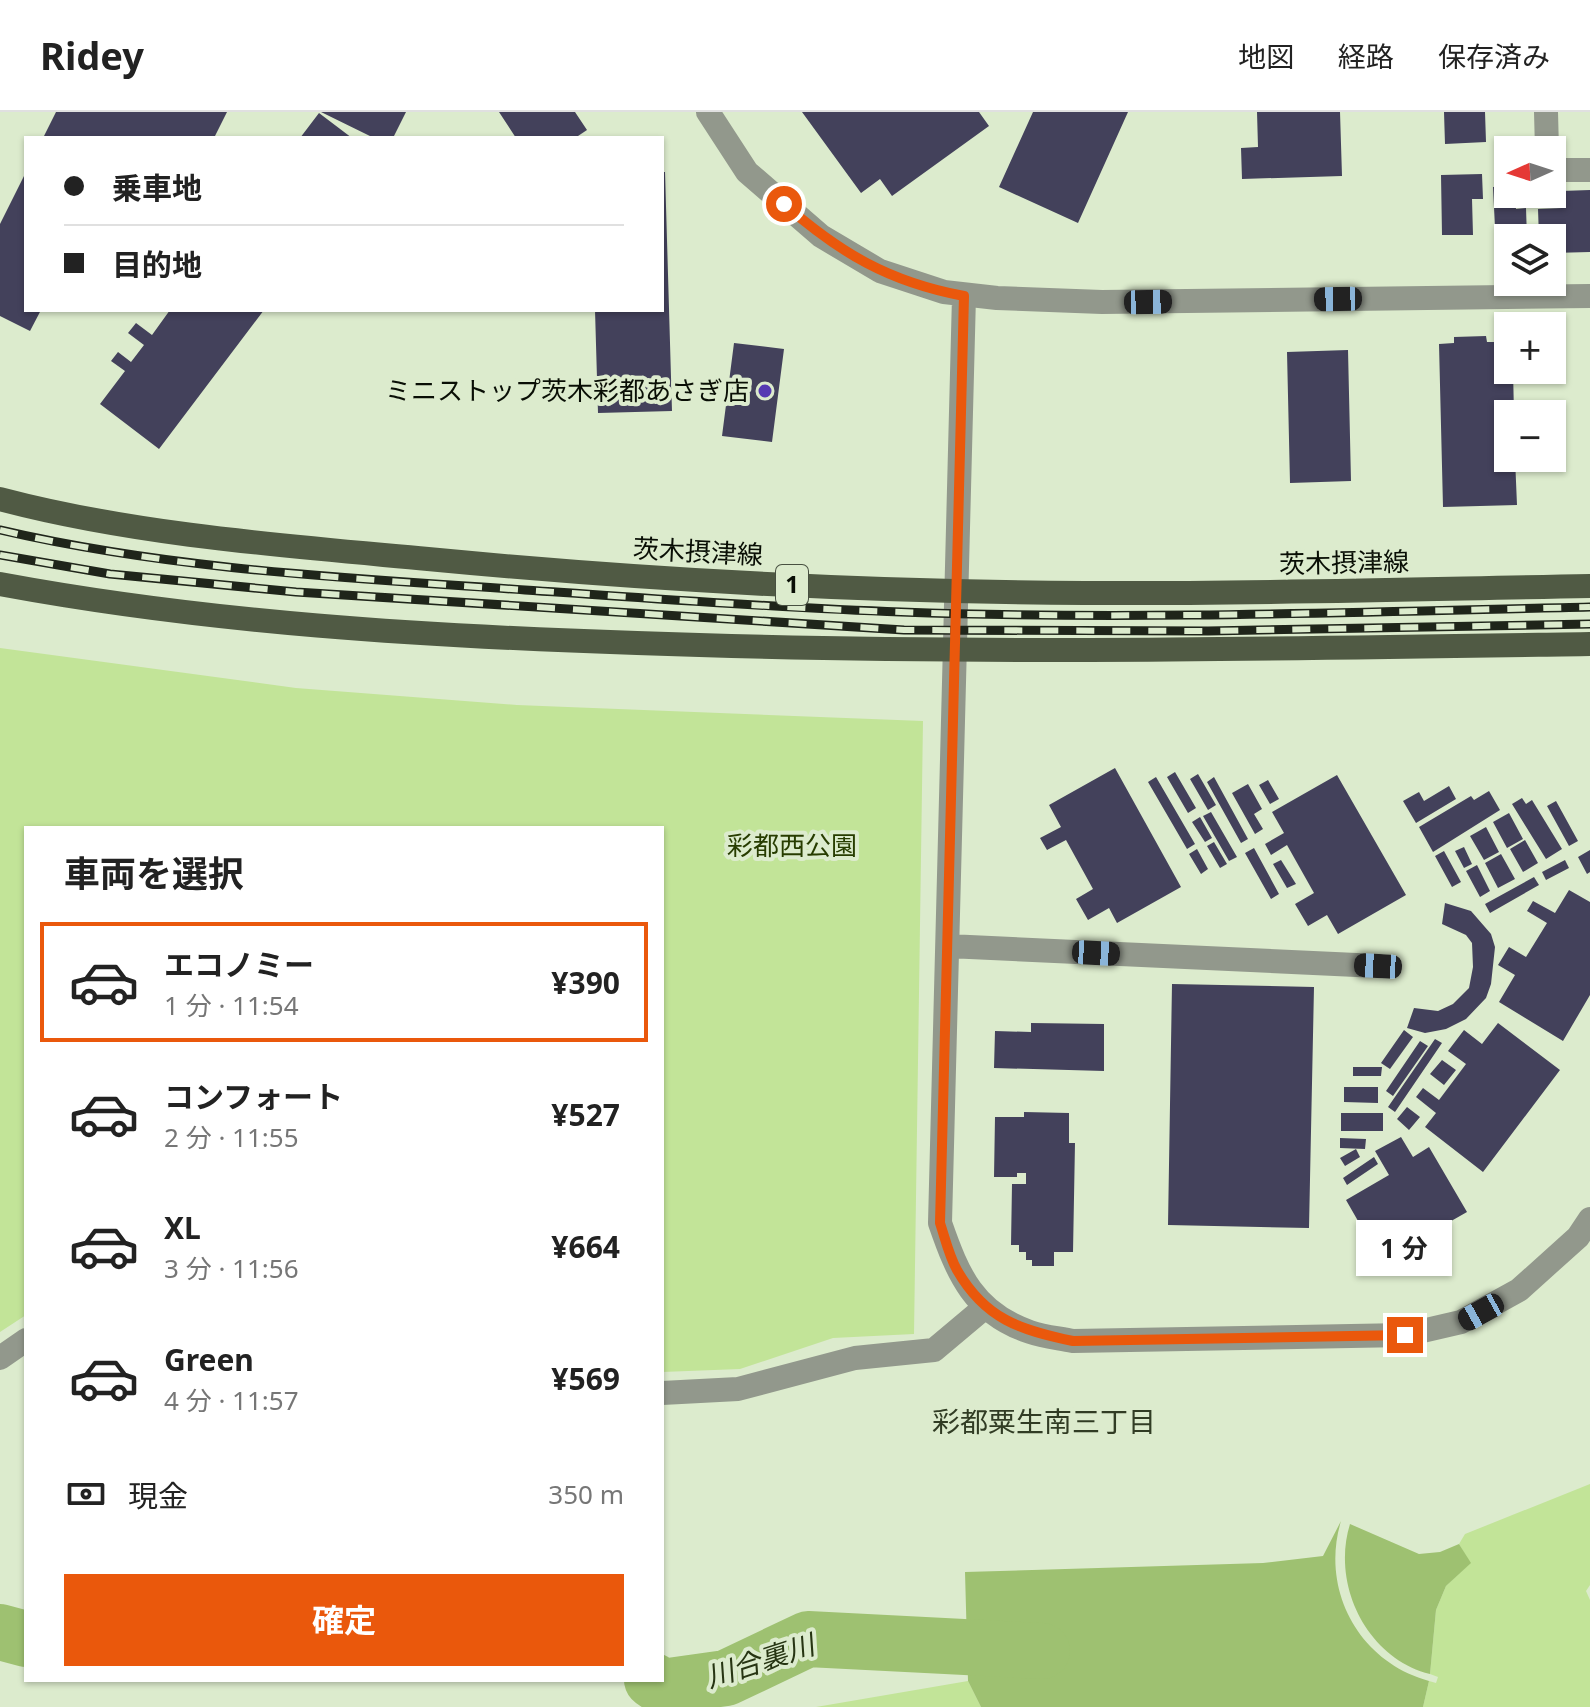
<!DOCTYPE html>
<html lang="ja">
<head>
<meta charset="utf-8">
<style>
	body { margin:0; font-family:"Noto Sans","Noto Sans JP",sans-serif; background:#f6f6f6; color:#222; height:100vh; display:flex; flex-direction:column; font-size:30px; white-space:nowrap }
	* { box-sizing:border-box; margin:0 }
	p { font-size:26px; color:#767676 }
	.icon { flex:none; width:44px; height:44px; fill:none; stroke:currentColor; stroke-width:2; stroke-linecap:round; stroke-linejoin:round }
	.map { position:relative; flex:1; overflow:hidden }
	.details { position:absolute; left:24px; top:714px; width:640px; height:856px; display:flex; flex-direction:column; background:#fff; border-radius:0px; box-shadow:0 2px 6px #0004 }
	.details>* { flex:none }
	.guide { position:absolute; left:24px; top:24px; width:640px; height:176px; border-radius:0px; box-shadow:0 2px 6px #0004; display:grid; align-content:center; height:176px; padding:0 40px; background:#fff }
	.needle { width:52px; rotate:267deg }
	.tools { position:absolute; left:1494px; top:24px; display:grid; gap:16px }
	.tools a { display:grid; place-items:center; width:72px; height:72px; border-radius:0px; background:#fff; box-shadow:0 2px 6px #0004; font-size:40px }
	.end { position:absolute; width:36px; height:36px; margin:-18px; border:10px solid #ea580c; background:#fff; box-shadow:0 0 0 4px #fff }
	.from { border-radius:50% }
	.bubble { position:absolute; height:56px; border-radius:0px; background:#fff; box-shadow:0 2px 6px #0004; font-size:26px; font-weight:700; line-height:56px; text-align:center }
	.car { position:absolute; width:24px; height:48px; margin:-24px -12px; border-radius:10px; box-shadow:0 0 6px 2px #0007; background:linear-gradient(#222 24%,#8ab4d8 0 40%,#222 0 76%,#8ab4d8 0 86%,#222 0) }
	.guide b { display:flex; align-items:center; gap:28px; height:76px; font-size:30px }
	.guide b+b { border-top:2px solid #e0e0e0 }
	.guide i { width:20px; height:20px; background:#222 }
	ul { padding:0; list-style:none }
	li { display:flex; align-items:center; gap:24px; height:120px; margin:0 16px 12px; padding:0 24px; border:4px solid transparent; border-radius:0px }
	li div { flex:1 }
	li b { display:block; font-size:30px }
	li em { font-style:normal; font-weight:700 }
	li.current { border-color:#ea580c }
	li>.icon { width:72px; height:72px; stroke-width:1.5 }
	h2 { padding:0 40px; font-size:36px; line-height:96px }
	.pay { display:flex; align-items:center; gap:20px; height:88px; padding:0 40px; font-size:30px }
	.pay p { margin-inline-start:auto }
	.action { display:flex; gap:16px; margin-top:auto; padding:16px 40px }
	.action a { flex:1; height:92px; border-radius:0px; background:#ea580c; color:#fff; font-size:32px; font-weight:700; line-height:92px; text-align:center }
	header { display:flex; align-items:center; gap:48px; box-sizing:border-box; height:112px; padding:0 40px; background:#fff; border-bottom:2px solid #e0e0e0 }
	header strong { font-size:38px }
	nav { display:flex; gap:44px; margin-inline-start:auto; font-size:28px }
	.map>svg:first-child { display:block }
	.green { fill:#c2e498 }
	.water { fill:#9ec171 }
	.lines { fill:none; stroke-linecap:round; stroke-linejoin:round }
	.river { stroke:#9ec171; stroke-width:56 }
	.building { fill:#43415b }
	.minor { stroke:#92988c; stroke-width:24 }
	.major { stroke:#505a44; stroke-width:24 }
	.rail-casing { stroke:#1f251a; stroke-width:9 }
	.rail { stroke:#dcebcd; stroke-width:6; stroke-dasharray:18; stroke-linecap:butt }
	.route { stroke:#ea580c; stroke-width:10 }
	.poi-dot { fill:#563ab2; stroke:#dcebcd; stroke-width:3 }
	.labels { text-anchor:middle; stroke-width:8; stroke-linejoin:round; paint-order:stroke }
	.shield { fill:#dcebcd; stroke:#485041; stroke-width:2 }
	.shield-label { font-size:24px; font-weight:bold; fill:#090e05 }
	.poi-label { font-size:26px; fill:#090e05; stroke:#dcebcd; text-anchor:end }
	.street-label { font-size:26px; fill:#090e05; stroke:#dcebcd }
	.park-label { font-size:26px; fill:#273c00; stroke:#dcebcd }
	.neighbourhood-label { font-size:28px; fill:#313c24; stroke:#dcebcd }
	.water-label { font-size:28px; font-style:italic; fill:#273513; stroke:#dcebcd }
</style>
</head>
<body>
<header>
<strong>Ridey</strong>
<nav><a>地図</a><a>経路</a><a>保存済み</a></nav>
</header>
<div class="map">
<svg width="1590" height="1595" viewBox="0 0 1590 1595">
	<rect width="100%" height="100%" fill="#dcebcd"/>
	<path class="green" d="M0,536l296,40 221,17 406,16 -9,613 -81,4 -93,31 -78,3v-544h-636v487l-26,17z
		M1590,1372v101l-4,6 4,9v107h-167l6,-26 7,2 2,-6 -8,-3 6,-64 10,-24 24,-23 -11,-19 6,-10z
		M968,1569l13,26h-165z"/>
	<path class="water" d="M1341,1409c-21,69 18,141 88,160l-6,26h-442l-13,-26 -3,-109 298,-9 60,-7z
		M1350,1412l69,30 21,-2 19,-8 12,19 -25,23 -10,24 -6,64c-63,-16 -99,-89 -80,-150z"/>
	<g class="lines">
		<path class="river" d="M0,1520l26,7
			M652,1568l10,7 64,-9 82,-39 234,12"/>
	</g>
	<path class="building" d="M56,0h171l-13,26h-171z
		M321,0h85l-13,26h-19z
		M499,0h76l12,18 -12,8h-59z
		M802,0h177l10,14 -97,70 -12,-17 -19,14z
		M1033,0h95l-50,111 -79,-36z
		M1257,0h83l2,64 -100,3 -1,-31 17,-1z
		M1444,0h41l1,30 -41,2z
		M319,1l33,25h-52z
		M26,60v138h15l-11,21 -30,-15v-92z
		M662,60h3l7,239 -74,2 -3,-103h67z
		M1482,62l1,25h-11l1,36h-31l-1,-60z
		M1508,74v8h7l1,15 10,-1 1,30h-19v9l-12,1 -3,-61z
		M1590,78v62l-38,1v-15h-13l-1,-29 24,-1 -1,-17z
		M170,198h94l-105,139 -59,-45 25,-33 -14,-10 7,-9 13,10 13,-17 -16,-12 8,-10 16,12z
		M1486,224l1,6h21v28h5l1,44h-6v44h7l2,47 -74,2 -4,-163 15,-1v-6z
		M734,231l50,6 -12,93 -50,-6z
		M1348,238l3,131 -61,2 -3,-131z
		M1115,656l66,119 -64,36 -8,-15 -21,12 -12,-21 17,-10 -27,-49 -19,10 -7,-12 21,-11 -12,-22z
		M1175,660l21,36 -8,5 -21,-36z
		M1198,662l18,31 -8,5 -18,-31z
		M1337,663l69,120 -68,39 -11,-19 -19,11 -13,-22 19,-11 -27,-48 -16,10 -6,-11 19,-11 -12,-21z
		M1156,665l39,67 -8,5 -39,-67z
		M1214,665l34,62 -7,4 -34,-61z
		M1268,668l11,19 -9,5 -11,-19z
		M1248,672l14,25 -8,5 9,15 -8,5 -23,-41z
		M1449,674l7,13 -40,24 -13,-22 16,-9 5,9z
		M1489,679l11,19 -67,42 -14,-25 52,-31 3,4z
		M1522,686l4,6 6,-4 30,49 -16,10 -34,-55z
		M1556,689l22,40 -9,5 -22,-40z
		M1211,700l26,45 -8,4 -26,-45z
		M1509,701l14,26 -16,9 -14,-26z
		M1200,705l12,21 -7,4 -13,-20z
		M1486,715l13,25 -15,8 -14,-24z
		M1525,728l13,23 -15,9 -13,-23z
		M1214,730l13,22 -7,4 -13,-22z
		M1464,735l8,17 -8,4 -9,-17z
		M1254,736l25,46 -8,5 -26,-46z
		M1197,737l11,20 -7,5 -12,-20z
		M1590,738v22l-3,2 -9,-17z
		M1444,739l17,31 -9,5 -17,-31z
		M1501,742l14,25 -17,9 -13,-25z
		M1281,748l15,24 -9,4 -14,-24z
		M1565,748l4,8 -23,12 -4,-8z
		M1477,753l13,26 -10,6 -14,-26z
		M1534,765l5,8 -49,28 -5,-9z
		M1569,778l21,12v93l-27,46 -64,-39 16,-27 -17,-10 11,-18 17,10 21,-34 -20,-12 6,-10 22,12z
		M1445,791l26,8 20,23 4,13 -4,37 -5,14 -20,21 -20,10 -21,4 -18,-5 7,-20 24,3 15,-7 16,-16 4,-21 -1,-24 -6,-8 -24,-11z
		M1172,872l142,3 -5,241 -141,-3z
		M1031,911l73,1v47l-110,-3 1,-37 36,1z
		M1498,911l62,47 -77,102 -58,-45 11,-14 -20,-16 7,-9 16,12 27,-36 -18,-13 16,-21 18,14z
		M1404,918l9,7 -23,32 -9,-6z
		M1435,927l7,4 -47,69 -7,-5z
		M1420,929l8,5 -35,50 -7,-5z
		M1442,948l14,10 -12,15 -14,-11z
		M1353,955h29l-1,9h-28z
		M1344,975h34v16l-34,-1z
		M1407,995l13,10 -11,13 -12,-11z
		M1024,1000l45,1v30h6l-2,109h-19v14h-22v-6h-6v-8h-7v-7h-8l1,-61h14v-11h-9v4h-23l1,-60h29z
		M1341,1001h42v18h-42z
		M1401,1025l12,20 16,-10 38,65 -86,49 -35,-61 43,-25 -14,-24z
		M1340,1026l26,1 -1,10 -25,-1z
		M1356,1037l4,8 -15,9 -5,-8z
		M1374,1045l4,7 -31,21 -4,-7z"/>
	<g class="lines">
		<path class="minor" d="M708,0l39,60 74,64 59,35 64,21 53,6 105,4 488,-6
			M1546,0l1,38
			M1552,58h38
			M964,184l-24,927c18,52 34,90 90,109 14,5 29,6 43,9l332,-6 56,-13 58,-32 59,-53 12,-18
			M948,834l430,20
			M0,1246l26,-18
			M662,1281l76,-4 117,-31 79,-8 50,-42"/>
		<path class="major" d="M0,387c136,36 288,47 428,60 219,21 438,33 657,34 168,1 337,-4 505,-7
			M0,472c210,39 424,52 637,59 319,12 635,6 953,1"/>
		<g class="rail-casing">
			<path id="rail" d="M0,418c172,40 349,48 525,60 125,8 250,18 376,22 228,8 460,0 689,-5
				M0,443l110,19 186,18 608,38 304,1 382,-7"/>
		</g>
		<use href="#rail" class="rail"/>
	</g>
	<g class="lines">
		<path class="route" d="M784,92c56,49 105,78 180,92l-24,927c5,15 9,33 17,47 28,49 63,60 116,71l332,-6"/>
	</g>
	<circle class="poi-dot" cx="765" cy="279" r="8"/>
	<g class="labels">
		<rect class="shield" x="776" y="453" width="32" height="40" rx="6"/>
		<g class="shield-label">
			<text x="792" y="481">1</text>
		</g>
		<g class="poi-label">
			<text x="749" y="288">ミニストップ茨木彩都あさぎ店</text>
		</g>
		<g class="street-label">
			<text transform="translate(698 440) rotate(3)" y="9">茨木摂津線</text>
			<text transform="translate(1344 451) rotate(-1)" y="9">茨木摂津線</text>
		</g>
		<g class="park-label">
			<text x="792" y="743">彩都西公園</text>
		</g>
		<g class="neighbourhood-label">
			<text x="1044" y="1320">彩都粟生南三丁目</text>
		</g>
		<g class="water-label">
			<text transform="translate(760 1549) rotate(-18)" y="10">川合裏川</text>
		</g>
	</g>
</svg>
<div class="tools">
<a><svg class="needle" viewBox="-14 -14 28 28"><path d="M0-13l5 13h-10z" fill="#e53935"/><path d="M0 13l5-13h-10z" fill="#767676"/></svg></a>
<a><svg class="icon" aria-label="layers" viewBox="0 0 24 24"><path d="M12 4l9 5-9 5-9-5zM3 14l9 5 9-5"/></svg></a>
<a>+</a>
<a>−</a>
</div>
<i class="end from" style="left:784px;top:92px"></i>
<i class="end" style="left:1405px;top:1223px"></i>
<div class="bubble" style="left:1356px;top:1108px;width:96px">1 分</div>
<i class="car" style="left:1338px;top:187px;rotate:269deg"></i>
<i class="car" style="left:1148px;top:190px;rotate:89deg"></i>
<i class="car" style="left:1096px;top:841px;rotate:93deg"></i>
<i class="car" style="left:1378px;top:854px;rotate:273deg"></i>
<i class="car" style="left:1481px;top:1200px;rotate:241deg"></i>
<div class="guide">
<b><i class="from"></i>乗車地</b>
<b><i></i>目的地</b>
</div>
<section class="details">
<h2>車両を選択</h2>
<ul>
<li class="current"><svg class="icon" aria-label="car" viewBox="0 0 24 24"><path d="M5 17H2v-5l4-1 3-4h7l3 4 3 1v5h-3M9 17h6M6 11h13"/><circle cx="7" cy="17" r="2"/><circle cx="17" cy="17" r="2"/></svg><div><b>エコノミー</b><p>1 分 · 11:54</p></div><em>¥390</em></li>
<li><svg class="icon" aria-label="car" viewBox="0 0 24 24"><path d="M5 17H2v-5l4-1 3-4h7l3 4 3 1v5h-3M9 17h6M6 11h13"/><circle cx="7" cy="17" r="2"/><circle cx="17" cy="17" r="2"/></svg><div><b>コンフォート</b><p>2 分 · 11:55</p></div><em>¥527</em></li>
<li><svg class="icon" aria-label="car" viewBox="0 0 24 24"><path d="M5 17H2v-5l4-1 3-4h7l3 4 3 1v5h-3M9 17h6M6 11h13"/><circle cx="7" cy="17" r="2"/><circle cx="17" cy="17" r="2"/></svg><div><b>XL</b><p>3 分 · 11:56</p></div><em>¥664</em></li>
<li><svg class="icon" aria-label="car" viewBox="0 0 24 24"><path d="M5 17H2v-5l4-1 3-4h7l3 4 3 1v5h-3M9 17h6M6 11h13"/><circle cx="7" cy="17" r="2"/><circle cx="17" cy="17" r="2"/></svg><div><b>Green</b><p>4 分 · 11:57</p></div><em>¥569</em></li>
</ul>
<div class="pay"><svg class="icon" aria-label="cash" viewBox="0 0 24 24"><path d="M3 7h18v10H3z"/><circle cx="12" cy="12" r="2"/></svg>現金<p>350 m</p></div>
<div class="action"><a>確定</a></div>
</section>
</div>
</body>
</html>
